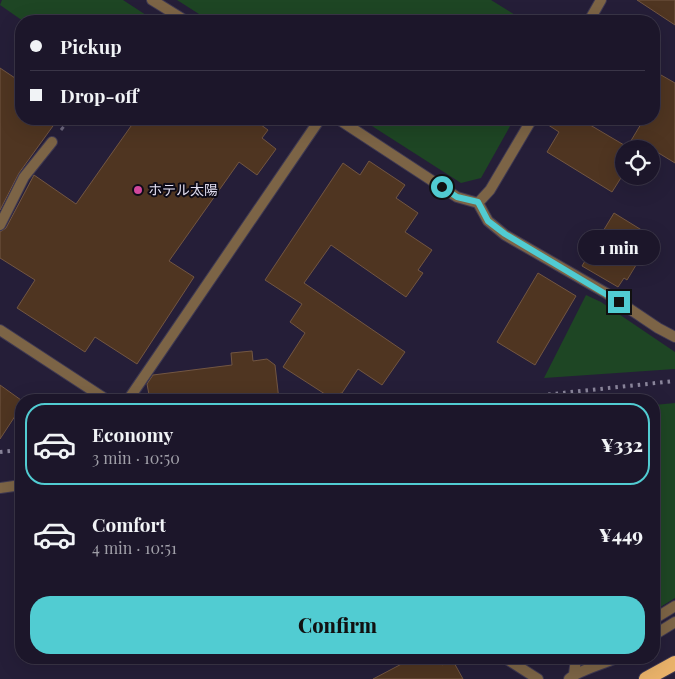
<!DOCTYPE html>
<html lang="en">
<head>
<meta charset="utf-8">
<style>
	body { margin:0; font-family:"Playfair Display","Noto Sans JP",serif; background:#292336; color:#f1f3f6; height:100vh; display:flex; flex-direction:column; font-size:19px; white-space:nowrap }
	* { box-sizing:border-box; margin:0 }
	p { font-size:16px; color:#a09fa8 }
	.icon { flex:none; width:28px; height:28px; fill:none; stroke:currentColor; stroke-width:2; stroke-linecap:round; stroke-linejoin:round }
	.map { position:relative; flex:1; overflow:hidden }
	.panel { position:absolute; left:15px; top:394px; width:645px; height:270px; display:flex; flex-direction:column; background:#1c162a; border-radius:20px; box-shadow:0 5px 20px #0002,0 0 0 1px #3a3547 }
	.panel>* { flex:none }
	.banner { position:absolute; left:15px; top:15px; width:645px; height:110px; border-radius:20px; box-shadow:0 5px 20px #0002,0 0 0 1px #3a3547; display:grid; align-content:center; height:110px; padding:0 15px; background:#1c162a }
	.tools { position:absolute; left:615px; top:140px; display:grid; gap:10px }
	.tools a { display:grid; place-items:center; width:45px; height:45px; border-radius:50%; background:#1c162a; box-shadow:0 5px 20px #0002,0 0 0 1px #3a3547; font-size:25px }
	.end { position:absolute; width:22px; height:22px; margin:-11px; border:6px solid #51ccd2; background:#111; box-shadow:0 0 0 2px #111 }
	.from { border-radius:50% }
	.bubble { position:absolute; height:35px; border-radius:18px; background:#1c162a; box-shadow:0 5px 20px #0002,0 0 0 1px #3a3547; font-size:16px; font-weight:800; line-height:35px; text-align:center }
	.banner b { display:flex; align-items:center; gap:18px; height:48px; font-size:19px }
	.banner b+b { border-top:1px solid #3a3547 }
	.banner i { width:12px; height:12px; background:#f1f3f6 }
	ul { padding:9px 0 0; list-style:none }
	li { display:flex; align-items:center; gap:15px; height:82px; margin:0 10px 8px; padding:0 5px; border:2px solid transparent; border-radius:20px }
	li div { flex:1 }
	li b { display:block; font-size:19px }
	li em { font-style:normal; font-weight:800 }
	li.selected { border-color:#51ccd2 }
	li>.icon { width:45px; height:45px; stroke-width:1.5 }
	.button { display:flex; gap:10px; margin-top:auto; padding:10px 15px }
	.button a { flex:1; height:58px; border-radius:20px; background:#51ccd2; color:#111; font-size:20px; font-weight:800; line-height:58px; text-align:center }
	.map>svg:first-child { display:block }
	.grass { fill:#1e4624 }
	.building { fill:#4f3521; stroke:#725642 }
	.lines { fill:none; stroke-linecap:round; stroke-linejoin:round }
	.service-casing { stroke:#3f3952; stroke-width:12 }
	.minor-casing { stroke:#3f3952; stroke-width:12 }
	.trunk-casing { stroke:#3f3952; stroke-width:16 }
	.path { stroke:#6d677e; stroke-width:3; stroke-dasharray:4 4; stroke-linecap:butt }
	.service { stroke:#7c6446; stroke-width:10 }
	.minor { stroke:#7c6446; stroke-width:10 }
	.trunk { stroke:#e9b26a; stroke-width:14 }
	.rail { stroke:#8a859b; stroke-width:4; stroke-dasharray:2.5 5; stroke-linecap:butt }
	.route { stroke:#51ccd2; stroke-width:6 }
	.hotel-dot { fill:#d1479c; stroke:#0d0a16; stroke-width:2 }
	.labels { text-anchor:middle; stroke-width:4; stroke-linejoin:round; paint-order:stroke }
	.poi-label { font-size:14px; fill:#e2def0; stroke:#0d0a16; text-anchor:start }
</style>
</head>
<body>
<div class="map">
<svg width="675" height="679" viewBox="0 0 675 679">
	<rect width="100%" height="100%" fill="#251e38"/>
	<path class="grass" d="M2,0h121l23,15 -4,6h-119l-23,-16z
		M177,0h314l29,18 -2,3h-308z
		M361,119h153l-33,59 -20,5z
		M586,295l15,7 74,50v17l-131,9z
		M675,403v195l-21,13v-206z"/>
	<path class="building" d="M637,0h38v25z
		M0,68l21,14v37h37l-39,54 -19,37z
		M654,71l21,12v80l-23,-14h-26l18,-30h10z
		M136,119h117l15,11 -6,8 14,11 -19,26 -18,-13 -70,99 25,16 -57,87 -42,-27 -10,15 -68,-44 18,-28 -35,-22v-26l6,-4 28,-53 42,29z
		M539,119h41l44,26v28l-12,19 -65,-40 12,-20z
		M369,161l36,24 -9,13 22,15 -13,19 27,18 -14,20 5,3 -17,24 -75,-52 -27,38 101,69 -23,33 -24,-16 -16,24 -14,3 -45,-29 22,-34 -15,-11 12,-18 -37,-24 78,-117 17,12z
		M614,213l39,24 -26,43 -3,-2 -6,9 -36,-21z
		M538,273l38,23 -41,69 -38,-23z
		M252,351l1,10 14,-2 8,6 4,35h-129l-3,-16 6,-9 79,-10 -1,-12z
		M0,385l21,15v7l-21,32z
		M413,658h25l4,7 10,-6 11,20h-90z"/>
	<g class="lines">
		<g class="service-casing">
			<path id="service" d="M0,225l24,-48 28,-35"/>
		</g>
		<g class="minor-casing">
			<path id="minor" d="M152,0l34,21
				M589,21l12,-21
				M338,119l119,78 21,6 12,-13 42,-71
				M478,203l10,18 17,14 101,58 52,35 17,9
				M0,330l107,70
				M128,400l192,-281
				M0,488l21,-3
				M654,619l21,-13
				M654,635l21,-13
				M505,658l33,21
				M574,674l2,-15 4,-1
				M569,679c8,-8 34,-15 47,-21"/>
		</g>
		<g class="trunk-casing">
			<path id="trunk" d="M646,679l29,-16"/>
		</g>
		<path class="path" d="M61,130l9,-11"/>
		<use href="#service" class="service"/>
		<use href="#minor" class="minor"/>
		<use href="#trunk" class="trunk"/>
		<path class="rail" d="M496,400l179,-19
			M0,452l21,-2"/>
	</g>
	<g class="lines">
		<path class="route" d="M442,187l15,10 21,5 10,19 17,13 114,68"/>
	</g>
	<circle class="hotel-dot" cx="138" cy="190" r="5"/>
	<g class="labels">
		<g class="poi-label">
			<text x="148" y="195">ホテル太陽</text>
		</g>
	</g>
</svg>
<div class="tools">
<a><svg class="icon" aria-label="locate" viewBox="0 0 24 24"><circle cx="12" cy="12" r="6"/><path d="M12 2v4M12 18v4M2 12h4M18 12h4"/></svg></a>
</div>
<i class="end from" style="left:442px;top:187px"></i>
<i class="end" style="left:619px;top:302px"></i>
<div class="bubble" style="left:578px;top:230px;width:82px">1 min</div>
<div class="banner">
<b><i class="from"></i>Pickup</b>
<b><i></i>Drop-off</b>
</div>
<section class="panel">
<ul>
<li class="selected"><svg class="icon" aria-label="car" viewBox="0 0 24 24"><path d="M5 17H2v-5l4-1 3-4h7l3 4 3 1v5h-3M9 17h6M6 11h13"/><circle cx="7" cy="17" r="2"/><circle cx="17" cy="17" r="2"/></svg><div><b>Economy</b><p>3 min · 10:50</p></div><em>¥332</em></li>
<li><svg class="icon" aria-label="car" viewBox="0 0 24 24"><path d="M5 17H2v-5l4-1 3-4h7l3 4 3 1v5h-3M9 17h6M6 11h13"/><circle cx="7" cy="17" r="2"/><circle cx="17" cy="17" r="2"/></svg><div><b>Comfort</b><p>4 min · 10:51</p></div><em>¥449</em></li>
</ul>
<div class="button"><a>Confirm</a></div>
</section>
</div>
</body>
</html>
